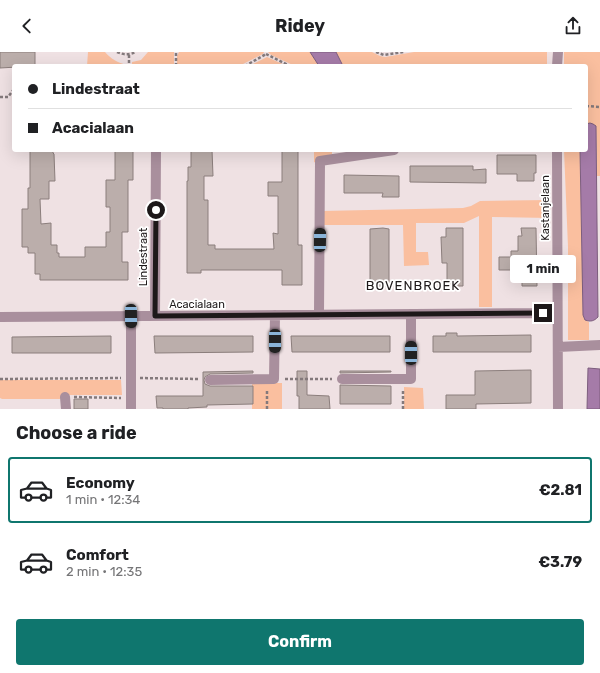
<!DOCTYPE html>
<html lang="en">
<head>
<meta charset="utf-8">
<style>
	body { margin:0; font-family:Rubik,sans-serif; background:#f6f6f6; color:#202124; height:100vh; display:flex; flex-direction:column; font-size:15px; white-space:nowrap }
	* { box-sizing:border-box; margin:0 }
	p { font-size:13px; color:#757577 }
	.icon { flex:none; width:22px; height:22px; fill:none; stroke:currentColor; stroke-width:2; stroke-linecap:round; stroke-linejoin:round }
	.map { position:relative; height:357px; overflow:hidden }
	.details { display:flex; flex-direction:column; background:#fff; flex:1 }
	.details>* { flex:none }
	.top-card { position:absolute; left:12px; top:12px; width:576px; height:88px; border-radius:4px; box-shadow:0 4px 16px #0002; display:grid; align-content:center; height:88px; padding:0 16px; background:#fff }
	.end { position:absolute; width:18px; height:18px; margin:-9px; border:5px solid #1d1819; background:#fff; box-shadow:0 0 0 2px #fff }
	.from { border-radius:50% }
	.bubble { position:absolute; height:28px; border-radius:4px; background:#fff; box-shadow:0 4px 16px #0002; font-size:13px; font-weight:700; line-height:28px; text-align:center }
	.car { position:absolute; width:12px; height:24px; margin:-12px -6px; border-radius:5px; box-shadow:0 0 3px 1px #0007; background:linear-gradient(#222 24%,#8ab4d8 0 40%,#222 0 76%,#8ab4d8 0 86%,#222 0) }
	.top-card b { display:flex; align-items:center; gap:14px; height:38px; font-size:15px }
	.top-card b+b { border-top:1px solid #e0e0e0 }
	.top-card i { width:10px; height:10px; background:#202124 }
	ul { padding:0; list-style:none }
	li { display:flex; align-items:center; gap:12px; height:66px; margin:0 8px 6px; padding:0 8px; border:2px solid transparent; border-radius:4px }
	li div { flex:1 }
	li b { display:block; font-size:15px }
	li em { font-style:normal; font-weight:700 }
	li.current { border-color:#0f766e }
	li>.icon { width:36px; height:36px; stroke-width:1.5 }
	h2 { padding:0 16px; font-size:18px; line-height:48px }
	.action { display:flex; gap:8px; margin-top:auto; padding:8px 16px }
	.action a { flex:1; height:46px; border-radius:4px; background:#0f766e; color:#fff; font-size:16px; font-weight:700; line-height:46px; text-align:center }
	header { display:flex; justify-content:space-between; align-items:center; height:52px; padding:0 16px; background:#fff; font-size:18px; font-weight:700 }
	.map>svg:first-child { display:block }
	.green { fill:#fabf9f }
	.water { fill:#a57ba8; stroke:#7c5d7d }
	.building { fill:#bbaeab; stroke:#8b7e7c }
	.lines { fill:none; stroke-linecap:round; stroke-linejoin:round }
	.path { stroke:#83797b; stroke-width:2.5; stroke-dasharray:3 2; stroke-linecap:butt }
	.street { stroke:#a98f9d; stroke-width:10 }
	.route { stroke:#1d1819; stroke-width:5 }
	.labels { text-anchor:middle; stroke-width:3.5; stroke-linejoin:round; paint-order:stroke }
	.street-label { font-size:11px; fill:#1d1819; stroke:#fff }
	.quarter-label { font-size:13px; letter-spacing:1px; fill:#1d1819; stroke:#fff }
</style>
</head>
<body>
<header><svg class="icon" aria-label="back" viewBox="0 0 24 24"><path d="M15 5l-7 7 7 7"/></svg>Ridey<svg class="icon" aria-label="share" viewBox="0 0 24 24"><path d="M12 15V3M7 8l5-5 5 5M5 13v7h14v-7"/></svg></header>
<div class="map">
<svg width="600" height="357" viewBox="0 0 600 357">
	<rect width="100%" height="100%" fill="#efe1e3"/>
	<path class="green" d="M88,0h17c6,7 12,10 21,13v1h-39z
		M148,0h26v14h-42v-4l9,-2z
		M179,0h85l-1,2 -24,12h-62v-10z
		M268,0h42l9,14h-24l-24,-11z
		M336,0h36l8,4 5,1 29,-5h133v14h-204z
		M564,0h36v124h-3l-1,-50 -10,-2v-58h-22z
		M267,5l20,9h-38z
		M314,98h13l5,2v4l-16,7 -2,-1z
		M564,98h16l3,165 2,5 4,2v18h-21v-93z
		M550,148v18l-58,-1v90h-13v-91l-15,7h-48v29h12l1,13 -25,1 -1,-41h-81v-14l141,-3 8,-2 9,-5z
		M0,328h121l1,15h-60l-1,4h-59l-2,-1z
		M252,331h30v26h-30z
		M404,335l19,1 1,21h-20z"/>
	<path class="water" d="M310,0h26l7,14h-24z
		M590,71l3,1 3,2 2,191c-4,4 -7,5 -13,3l-2,-5 -3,-165h6v-26z
		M588,316l12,1v40h-13z"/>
	<path class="building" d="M0,0h35v14l-35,2z
		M30,98h23v3l1,1 1,27h-6v18h-9l1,25 10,-1v22h6v8h2v4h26v-10h21v-15h4v-25h-4v-27h9v-30h18v30h-5v52h-6v30h6v18h-88v-6h-5v-21h-7v-6h-6v-38h6v-21h2z
		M191,98h21l1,26h-9v24h4v45h7v4h59l-1,-16 5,1v-38h-10v-14h14v-32h16v95h4v40h-20v-15h-81v3h-14v-92h1v-14h3z
		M497,103h39v18h-2v8h-17v-7h-20z
		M410,114h63v4l13,-1v14l-76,-1z
		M344,123l55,1v21h-17l1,-4h-39z
		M383,176l6,1v57h-19v-57z
		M446,176h17v58h-16v-23h-5l-1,-26h5z
		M521,176h15l1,58h-15v-8h-4v-8h-19v-13h12v-6h7v-15h4z
		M446,281h11v3l74,-1v17h-98v-16h13z
		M111,284v17h-99v-16z
		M154,284h99v16l-98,1z
		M291,284h99v16h-98z
		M531,318v33l-55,1v5h-30v-14h29v-24z
		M253,319v2l-43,1 -5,3 -1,3 1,4 5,2h43v18l-46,1v2l-19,1v1h-25v-1h-6l-1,-12h47v-24z
		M297,319h10v24l22,1 1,13h-31v-13h-2z
		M340,319h51v1l-51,1z
		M340,333l51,1v18h-51z
		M74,347h14v10h-14z"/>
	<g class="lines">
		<path class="path" d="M117,0c7,3 12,3 19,0
			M376,0l8,3 20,-3
			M266,2l24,12
			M129,3v11
			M176,14v-14
			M245,14l21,-12
			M0,45h8l6,-8
			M586,54l14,1
			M140,326l59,1
			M0,327l121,-1
			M285,327h47
			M74,345l47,1
			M267,357v-19
			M403,357v-19"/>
		<path class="street" d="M557,14l1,-14
			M557,98l1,259
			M319,263l1,-154 74,-11
			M131,264v93
			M155,264l1,-166
			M0,265l557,-4
			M558,295l42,-2
			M342,327h69v-65
			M210,328l64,-1 1,-64
			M65,345l1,12"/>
	</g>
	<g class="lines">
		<path class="route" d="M156,158l-1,106 388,-3"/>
	</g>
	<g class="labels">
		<g class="street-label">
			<text transform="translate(545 156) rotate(-90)" y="4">Kastanjelaan</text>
			<text transform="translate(143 205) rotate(-90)" y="4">Lindestraat</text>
			<text x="197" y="256">Acacialaan</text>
		</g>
		<g class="quarter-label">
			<text x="413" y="238">BOVENBROEK</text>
		</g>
	</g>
</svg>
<i class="end from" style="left:156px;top:158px"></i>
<i class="end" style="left:543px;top:261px"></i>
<div class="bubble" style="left:510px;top:203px;width:66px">1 min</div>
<i class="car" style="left:320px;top:188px;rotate:1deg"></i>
<i class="car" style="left:131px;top:264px;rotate:179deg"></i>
<i class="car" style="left:275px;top:289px;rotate:180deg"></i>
<i class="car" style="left:411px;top:301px;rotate:0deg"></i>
<div class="top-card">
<b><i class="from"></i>Lindestraat</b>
<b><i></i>Acacialaan</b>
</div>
</div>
<section class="details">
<h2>Choose a ride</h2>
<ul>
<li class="current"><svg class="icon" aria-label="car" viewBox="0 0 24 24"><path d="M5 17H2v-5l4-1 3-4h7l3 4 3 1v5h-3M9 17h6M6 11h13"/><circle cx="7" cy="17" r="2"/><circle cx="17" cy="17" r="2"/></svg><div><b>Economy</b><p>1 min · 12:34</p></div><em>€2.81</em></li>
<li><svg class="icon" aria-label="car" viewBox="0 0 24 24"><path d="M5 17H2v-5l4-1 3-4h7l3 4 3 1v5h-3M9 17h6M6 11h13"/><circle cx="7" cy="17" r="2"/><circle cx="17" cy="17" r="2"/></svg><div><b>Comfort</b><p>2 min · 12:35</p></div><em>€3.79</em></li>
</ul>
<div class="action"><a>Confirm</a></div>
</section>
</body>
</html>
